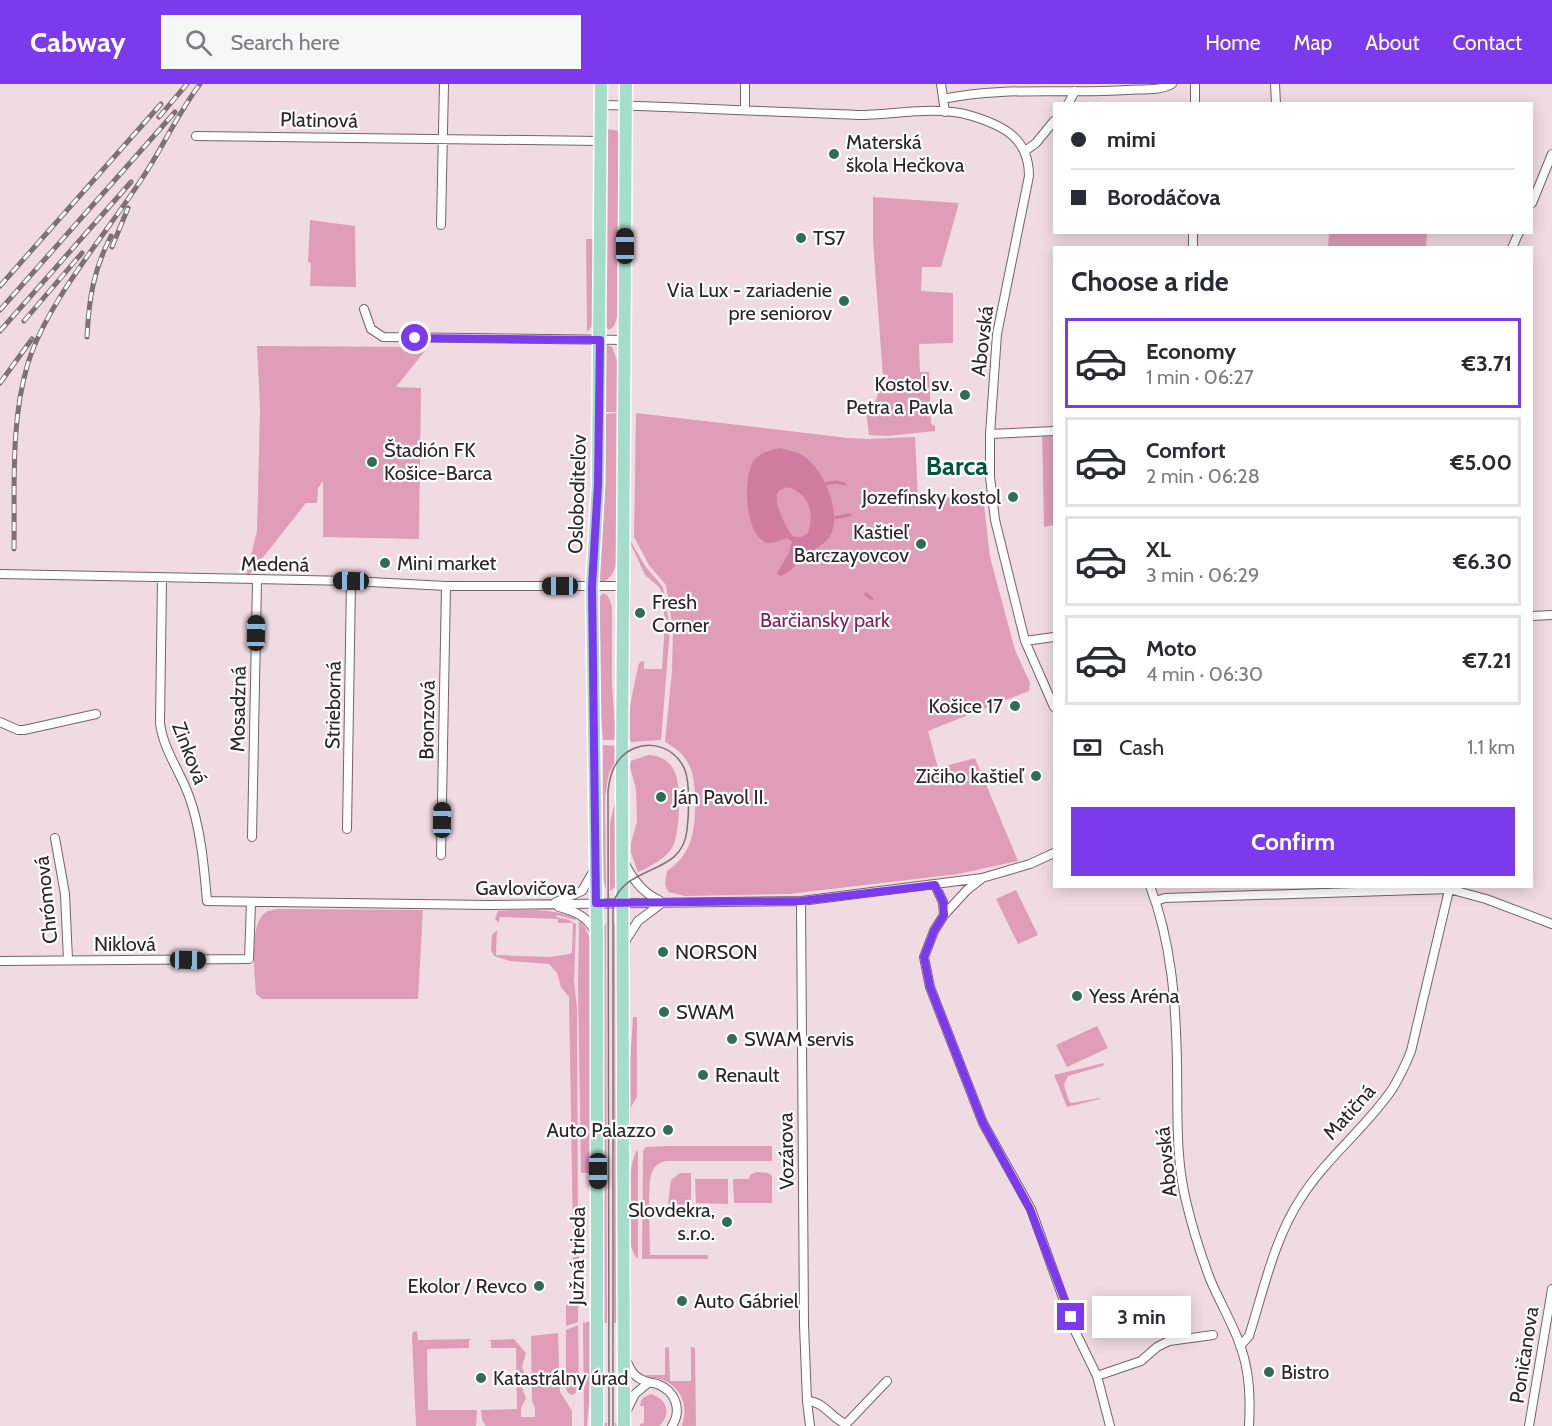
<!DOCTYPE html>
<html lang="en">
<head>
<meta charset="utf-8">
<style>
	body { margin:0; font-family:Cabin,sans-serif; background:#f7f7f7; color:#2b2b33; height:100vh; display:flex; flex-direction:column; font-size:22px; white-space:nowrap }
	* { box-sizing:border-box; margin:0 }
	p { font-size:20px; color:#7c7c81 }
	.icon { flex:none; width:33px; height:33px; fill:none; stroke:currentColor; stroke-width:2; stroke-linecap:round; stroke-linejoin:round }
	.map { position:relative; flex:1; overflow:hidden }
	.sheet { position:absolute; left:1053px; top:162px; width:480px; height:642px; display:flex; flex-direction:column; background:#fff; border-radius:0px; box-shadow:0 3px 15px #0003 }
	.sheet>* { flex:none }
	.guide { position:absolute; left:1053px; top:18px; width:480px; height:132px; border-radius:0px; box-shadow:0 3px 15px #0003; display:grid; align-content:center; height:132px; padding:0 18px; background:#fff }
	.end { position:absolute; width:27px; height:27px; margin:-14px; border:8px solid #7c3aed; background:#fff; box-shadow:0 0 0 3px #fff }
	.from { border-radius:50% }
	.bubble { position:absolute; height:42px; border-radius:0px; background:#fff; box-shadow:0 3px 15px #0003; font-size:20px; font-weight:700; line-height:42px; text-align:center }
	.car { position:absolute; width:18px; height:36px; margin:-18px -9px; border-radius:8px; box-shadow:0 0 4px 2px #0007; background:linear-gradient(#222 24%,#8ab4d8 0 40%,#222 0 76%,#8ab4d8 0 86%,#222 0) }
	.guide b { display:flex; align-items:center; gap:21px; height:57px; font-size:22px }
	.guide b+b { border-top:2px solid #e1e1e2 }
	.guide i { width:15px; height:15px; background:#2b2b33 }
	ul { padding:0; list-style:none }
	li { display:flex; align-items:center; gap:18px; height:90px; margin:0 12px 9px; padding:0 6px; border:3px solid #e1e1e2; border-radius:0px }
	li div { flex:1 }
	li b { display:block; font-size:22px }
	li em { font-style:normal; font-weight:700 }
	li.current { border-color:#7c3aed }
	li>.icon { width:54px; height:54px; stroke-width:1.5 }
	h2 { padding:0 18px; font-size:27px; line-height:72px }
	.pay { display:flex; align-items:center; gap:15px; height:66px; padding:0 18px; font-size:22px }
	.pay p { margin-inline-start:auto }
	.action { display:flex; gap:12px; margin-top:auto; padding:12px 18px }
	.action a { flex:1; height:69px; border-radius:0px; background:#7c3aed; color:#fff; font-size:24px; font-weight:700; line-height:69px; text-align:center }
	header { display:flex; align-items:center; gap:36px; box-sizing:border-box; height:84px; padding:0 30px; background:#7c3aed; color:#fff }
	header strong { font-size:28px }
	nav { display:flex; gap:33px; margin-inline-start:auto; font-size:21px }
	.search { width:420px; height:54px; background:#f7f7f7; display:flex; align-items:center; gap:15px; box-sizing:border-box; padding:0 21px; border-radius:0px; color:#7c7c81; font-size:22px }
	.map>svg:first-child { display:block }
	.green { fill:#e09db8 }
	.water { fill:#d07ba0; fill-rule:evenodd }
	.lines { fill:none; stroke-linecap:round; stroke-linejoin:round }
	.stream { stroke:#d07ba0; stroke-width:3 }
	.minor-casing { stroke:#75636a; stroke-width:10 }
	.primary-casing { stroke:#fff; stroke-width:15 }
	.minor { stroke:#fff; stroke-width:8 }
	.primary { stroke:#a4ddca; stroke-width:12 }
	.tram { stroke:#7e7175; stroke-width:1.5 }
	.rail-casing { stroke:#7e7175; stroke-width:5 }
	.rail { stroke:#fff; stroke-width:3; stroke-dasharray:9; stroke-linecap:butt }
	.route { stroke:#7c3aed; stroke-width:8 }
	.poi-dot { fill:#2f6d59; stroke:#fff; stroke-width:2 }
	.labels { text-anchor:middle; stroke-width:4.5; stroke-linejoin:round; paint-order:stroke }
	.street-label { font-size:20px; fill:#2c2427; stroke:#fff }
	.poi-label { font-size:20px; fill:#2c2427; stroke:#fff; text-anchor:start }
	.park-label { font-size:20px; fill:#841f54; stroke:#fff }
	.district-label { font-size:26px; font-weight:bold; fill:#005440; stroke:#fff }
</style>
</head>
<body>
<header>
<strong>Cabway</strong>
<div class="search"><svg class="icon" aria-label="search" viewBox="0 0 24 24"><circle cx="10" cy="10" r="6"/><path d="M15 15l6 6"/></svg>Search here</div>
<nav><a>Home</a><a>Map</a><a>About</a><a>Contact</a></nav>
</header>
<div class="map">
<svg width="1552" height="1342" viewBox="0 0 1552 1342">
	<rect width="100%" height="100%" fill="#f0dbe2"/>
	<path class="green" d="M607,45l13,2 -1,180 -5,15 -5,4 -4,-4z
		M873,113l86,6 -18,64h-19l-1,24 32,2v50l-34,1 1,28h9l2,52 4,2v5l-47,5 -19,-1 -3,-24 10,-11 7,-23 -10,-136z
		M310,136l45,6 1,61 -46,-1 1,-23 -3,-1z
		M1329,149h98l-1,14h-98z
		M586,155h8l-1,86 -6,7z
		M607,261l5,2 5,13v52h-13l1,-65z
		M257,262l171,1 -32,40 25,1 -2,151 -96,-2v-56l-5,7 -1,15h-11l-61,77 12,-49 3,-122z
		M617,329v148c-2,9 -6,19 -16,21l-2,-8 4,-64 1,-96z
		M629,329h2l-1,127 15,26 18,21 7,42 -9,111 -30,2c-8,-14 4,-58 7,-76l2,-4 4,-1v8h18l3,-47 -3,-29 -3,-6 -14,-12 -17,-37z
		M636,329l212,25 19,1 48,-2 3,62 65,-3 7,61 25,93 15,33 -1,8 -101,40 10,37 37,-10 43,103 -60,13 -169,20 -104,2 -17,-4 -3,-8 2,-13c24,-16 28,-38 28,-66 0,-29 -2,-48 -30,-63l7,-71 1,-41 -7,-45 -17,-20 -15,-28z
		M1042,347h12v94l-10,2z
		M603,509l5,3 4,11v78l4,55h-13l-5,-54v-87z
		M603,661l13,1v14l-7,13 -4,23 1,93 -3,-9z
		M648,671c10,0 21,5 26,15 8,15 6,64 -2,78 -7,11 -22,19 -34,24l-7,-19v-10l6,-21 -1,-33 -6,-22 1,-6z
		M616,713l1,83 -2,7 -5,4v-68z
		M1016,806l22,45 -20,9 -22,-45z
		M279,825l144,1 -5,89h-156l-6,-5c-1,-18 -8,-71 10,-82 3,-2 9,-2 13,-3z
		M498,827c26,-2 54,-2 78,6v3l-19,-5 -1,2 13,3 7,4 -2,57 3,27 1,229h-5l-4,-240 -8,-10 -4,-14 -8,-9 -39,-3 -16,-5 -3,-6 1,-15 5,-5 -1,25 52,2 22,-3 2,-2 1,-29h-15v-4l-58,-2 -1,6 -4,-4z
		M579,836l6,7 7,17 1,229h-12l-3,-187z
		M606,838l1,401h-4v100h4v3h-5l1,-496z
		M614,839l2,2 1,11 3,490h-5v-3h4l-1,-100h-4z
		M633,933h4v80l-6,10v41l-2,2v-72z
		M1097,942l11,22 -41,19 -11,-22z
		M1104,979l-1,3 -35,10 -4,9 5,16 2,2 29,-5v1l-33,8 -13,-32z
		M670,1062h102v15h-105c-7,1 -12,4 -15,11 -5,10 -2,68 -2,83h58v4h-66l1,-108 3,-4z
		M637,1066l1,3v106c-16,-12 -11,-94 -1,-109z
		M757,1088l11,1 4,3v27h-38l-1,-24h16l2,-5z
		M680,1089h11v30l-3,2 -20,-1 3,-24z
		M695,1095h33v25l-32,-1z
		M573,1164h6l-1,74 -12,4v-21l8,-6z
		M591,1237l-1,70 -3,35h-3l-1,-103z
		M578,1241l1,65 -6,5 -5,-2 -2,-5v-58z
		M417,1247l1,9 53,-1 -2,2v7l-42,1 1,61h49l-1,16h-60l-4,-89 1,-5z
		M558,1249l2,59 12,19v15h-86l-4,-6 -1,-10 36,-1 -1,-61h-25v-7l-5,-1 28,-1 12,14 -4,14 4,10 -4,11 4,10 -5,10v9h14v-9l-3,-7 -1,-65z
		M667,1263l2,1 1,33h21v-34l4,1 1,78h5h-19c6,-20 1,-37 -19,-46 -7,-2 -13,-2 -19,-5h21v-27z
		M651,1310c16,4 21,21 8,32h-19v-2l4,-1v-17h-4l1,-5 3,-4z"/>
	<path class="water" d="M779,364c9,2 17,3 26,9 19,14 35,52 27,75 -5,13 -18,16 -27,24 -9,7 -14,17 -25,20l-3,-3 12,-20 3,-12 -5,-3c-6,2 -16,7 -22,4 -20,-9 -23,-64 -11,-82 7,-8 15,-9 25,-12zM786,403c23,5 29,26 22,46l-7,4h-7c-7,-6 -22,-36 -16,-45 2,-3 5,-3 8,-5z"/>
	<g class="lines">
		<path class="stream" d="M824,400l12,-2 9,2
			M833,434l17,-3
			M866,510l6,5"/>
		<g class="minor-casing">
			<path id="minor" d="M941,0l4,28
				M1195,0v20
				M1275,0l1,20
				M943,15c60,-13 123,-5 184,-9 14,-1 33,1 45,-6
				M1068,20l7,-13
				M601,21c85,2 171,7 257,10 36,0 78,-10 114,1 33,10 57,23 57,60l-32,158 -7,100v43l5,43 30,121 29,66
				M745,26v-26
				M196,52l404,5
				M1025,67l11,-8 18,-22
				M1532,119l20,-49
				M441,141l3,-141
				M1193,164v-16
				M1512,164l7,-16
				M364,225l7,20 12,8 242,3
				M990,350l64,-3
				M0,490l351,7 95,5h176
				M162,495l-2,144c3,26 20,48 29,73 12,33 15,71 18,105l283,4 311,-4 181,-23 48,-14 24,-11
				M1532,532l20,-1
				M1025,557l29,-4
				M0,638l18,8h6l72,-16
				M347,745l4,-248
				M252,753l5,-256
				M55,754l10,56 3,66
				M441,771l5,-269
				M624,778c8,16 18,31 35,38
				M981,795l-14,11 -23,25 -10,16 -10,26 6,30 53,136 48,86 44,122 22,45 13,50
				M935,801l8,17 1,13
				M1150,802c22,57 26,119 27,179 1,48 -2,94 10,140 6,25 14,50 23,74 13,31 32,59 37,93 3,17 3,36 2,54
				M801,817l3,424 3,76 3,25
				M1156,817l9,-3 284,-9 37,10 66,25
				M556,818l26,-11 11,-19
				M559,823c16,4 29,10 36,25
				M624,859l14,-22 24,-18
				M0,877l249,-2 2,-57
				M1240,1262l9,-10c15,-47 25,-97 52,-138 26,-41 66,-71 92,-110 7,-12 13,-24 18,-37l39,-165
				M626,1276c3,6 5,12 10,16 7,6 13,6 21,8 19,7 25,26 15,42
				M1097,1292l44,-15 16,-14 12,-6 44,-6
				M807,1317c17,0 24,17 39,23l41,-43
				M626,1328l9,-18 13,-11
				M1529,1342l23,-137"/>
		</g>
		<g class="primary-casing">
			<path id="primary" d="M597,1342v-484l-5,-356 6,-102 3,-400
				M624,1342l-2,-658 4,-684"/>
		</g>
		<use href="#minor" class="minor"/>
		<use href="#primary" class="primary"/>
		<path class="tram" d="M609,1342l-1,-635c1,-10 3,-21 10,-30 18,-24 55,-20 67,9 5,14 4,44 2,60 -5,47 -59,32 -74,73v523"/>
		<g class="rail-casing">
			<path id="rail" d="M159,33l28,-33
				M112,163l16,-39
				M0,202l161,-182
				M0,226l175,-198
				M24,237l58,-68
				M0,247l131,-149
				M87,253c2,-38 6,-66 24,-101
				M0,299l32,-44
				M14,465c1,-62 -4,-126 14,-186 20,-63 79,-130 115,-186 20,-30 35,-64 57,-93"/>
		</g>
		<use href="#rail" class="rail"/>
	</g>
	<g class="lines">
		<path class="route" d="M415,254l185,2 -2,144 -6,102 4,317 205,-2 134,-16 8,17 1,13 -10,16 -10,26 6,30 53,136 47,86 41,108"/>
	</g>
	<g class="poi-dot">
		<circle cx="834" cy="70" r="6"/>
		<circle cx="801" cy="154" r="6"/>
		<circle cx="844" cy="217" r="6"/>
		<circle cx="965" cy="311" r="6"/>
		<circle cx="372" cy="378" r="6"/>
		<circle cx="1013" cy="413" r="6"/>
		<circle cx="921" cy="460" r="6"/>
		<circle cx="385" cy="479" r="6"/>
		<circle cx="640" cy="529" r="6"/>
		<circle cx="1015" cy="622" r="6"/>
		<circle cx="1036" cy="692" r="6"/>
		<circle cx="661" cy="713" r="6"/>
		<circle cx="663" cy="868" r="6"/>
		<circle cx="1077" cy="912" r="6"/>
		<circle cx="664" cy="928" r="6"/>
		<circle cx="732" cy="955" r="6"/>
		<circle cx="703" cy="991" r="6"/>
		<circle cx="668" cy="1046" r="6"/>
		<circle cx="727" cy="1138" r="6"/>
		<circle cx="539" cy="1202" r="6"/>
		<circle cx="682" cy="1217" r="6"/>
		<circle cx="1269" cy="1288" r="6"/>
		<circle cx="481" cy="1294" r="6"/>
	</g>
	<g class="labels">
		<g class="street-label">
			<text transform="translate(319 36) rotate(1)" y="7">Platinová</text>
			<text transform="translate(982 257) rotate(-83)" y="7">Abovská</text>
			<text transform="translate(577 410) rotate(-88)" y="7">Osloboditeľov</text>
			<text transform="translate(275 480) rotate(1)" y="7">Medená</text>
			<text transform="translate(333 621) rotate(-89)" y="7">Strieborná</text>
			<text transform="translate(238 625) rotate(-89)" y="7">Mosadzná</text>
			<text transform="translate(427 636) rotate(-89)" y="7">Bronzová</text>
			<text transform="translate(190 669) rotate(69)" y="7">Zinková</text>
			<text x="526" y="811">Gavlovičova</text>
			<text transform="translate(46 816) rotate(-96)" y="7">Chrómová</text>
			<text x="125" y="867">Niklová</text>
			<text transform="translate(1349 1028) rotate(-48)" y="7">Matičná</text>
			<text transform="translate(786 1067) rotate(-91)" y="7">Vozárova</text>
			<text transform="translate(1166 1078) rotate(-96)" y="7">Abovská</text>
			<text transform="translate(577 1172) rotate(-89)" y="7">Južná trieda</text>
			<text transform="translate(1524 1271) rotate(-81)" y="7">Poničanova</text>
		</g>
		<g class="poi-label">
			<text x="846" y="65">Materská<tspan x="846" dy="23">škola Hečkova</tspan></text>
			<text x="813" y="161">TS7</text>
			<text x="832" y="213" text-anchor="end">Via Lux - zariadenie<tspan x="832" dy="23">pre seniorov</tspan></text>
			<text x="953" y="307" text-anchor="end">Kostol sv.<tspan x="953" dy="23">Petra a Pavla</tspan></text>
			<text x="384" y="373">Štadión FK<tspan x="384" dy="23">Košice-Barca</tspan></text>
			<text x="1001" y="420" text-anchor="end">Jozefínsky kostol</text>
			<text x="909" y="455" text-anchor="end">Kaštieľ<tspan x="909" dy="23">Barczayovcov</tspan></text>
			<text x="397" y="486">Mini market</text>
			<text x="652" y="525">Fresh<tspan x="652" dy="23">Corner</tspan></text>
			<text x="1003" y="629" text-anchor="end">Košice 17</text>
			<text x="1024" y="699" text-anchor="end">Zičiho kaštieľ</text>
			<text x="673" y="720">Ján Pavol II.</text>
			<text x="675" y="875">NORSON</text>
			<text x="1089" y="919">Yess Aréna</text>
			<text x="676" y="935">SWAM</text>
			<text x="744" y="962">SWAM servis</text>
			<text x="715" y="998">Renault</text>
			<text x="656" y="1053" text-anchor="end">Auto Palazzo</text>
			<text x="715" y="1133" text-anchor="end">Slovdekra,<tspan x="715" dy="23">s.r.o.</tspan></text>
			<text x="527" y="1209" text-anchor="end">Ekolor / Revco</text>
			<text x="694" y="1224">Auto Gábriel</text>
			<text x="1281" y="1295">Bistro</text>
			<text x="493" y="1301">Katastrálny úrad</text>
		</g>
		<g class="park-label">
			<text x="825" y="543">Barčiansky park</text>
		</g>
		<g class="district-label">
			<text x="957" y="391">Barca</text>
		</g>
	</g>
</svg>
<i class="end from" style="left:415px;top:254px"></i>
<i class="end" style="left:1071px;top:1233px"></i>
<div class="bubble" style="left:1092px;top:1212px;width:99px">3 min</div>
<i class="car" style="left:625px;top:162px;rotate:0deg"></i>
<i class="car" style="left:351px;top:497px;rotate:271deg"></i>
<i class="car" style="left:560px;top:502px;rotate:270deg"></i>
<i class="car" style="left:256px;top:549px;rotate:1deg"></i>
<i class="car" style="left:442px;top:736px;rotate:1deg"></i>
<i class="car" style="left:188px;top:876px;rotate:91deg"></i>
<i class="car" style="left:598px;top:1087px;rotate:180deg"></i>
<div class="guide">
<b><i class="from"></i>mimi</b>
<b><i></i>Borodáčova</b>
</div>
<section class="sheet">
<h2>Choose a ride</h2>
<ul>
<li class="current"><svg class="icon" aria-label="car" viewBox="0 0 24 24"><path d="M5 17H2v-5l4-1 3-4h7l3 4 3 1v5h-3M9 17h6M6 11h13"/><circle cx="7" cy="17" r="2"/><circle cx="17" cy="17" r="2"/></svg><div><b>Economy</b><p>1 min · 06:27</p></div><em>€3.71</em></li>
<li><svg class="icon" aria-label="car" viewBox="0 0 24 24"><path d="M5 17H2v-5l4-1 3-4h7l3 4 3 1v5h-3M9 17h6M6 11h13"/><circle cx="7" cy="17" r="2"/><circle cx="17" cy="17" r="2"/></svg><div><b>Comfort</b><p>2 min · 06:28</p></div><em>€5.00</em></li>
<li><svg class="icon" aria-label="car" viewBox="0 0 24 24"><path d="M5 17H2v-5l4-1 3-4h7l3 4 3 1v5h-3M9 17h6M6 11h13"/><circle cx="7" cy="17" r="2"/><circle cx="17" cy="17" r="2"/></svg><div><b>XL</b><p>3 min · 06:29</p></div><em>€6.30</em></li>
<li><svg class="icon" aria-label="car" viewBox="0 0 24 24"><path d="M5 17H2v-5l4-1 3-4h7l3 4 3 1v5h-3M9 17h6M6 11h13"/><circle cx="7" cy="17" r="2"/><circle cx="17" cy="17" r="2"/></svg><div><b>Moto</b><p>4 min · 06:30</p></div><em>€7.21</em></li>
</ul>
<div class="pay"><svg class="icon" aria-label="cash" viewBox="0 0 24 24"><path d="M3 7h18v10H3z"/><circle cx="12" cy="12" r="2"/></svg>Cash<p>1.1 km</p></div>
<div class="action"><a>Confirm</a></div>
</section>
</div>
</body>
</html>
